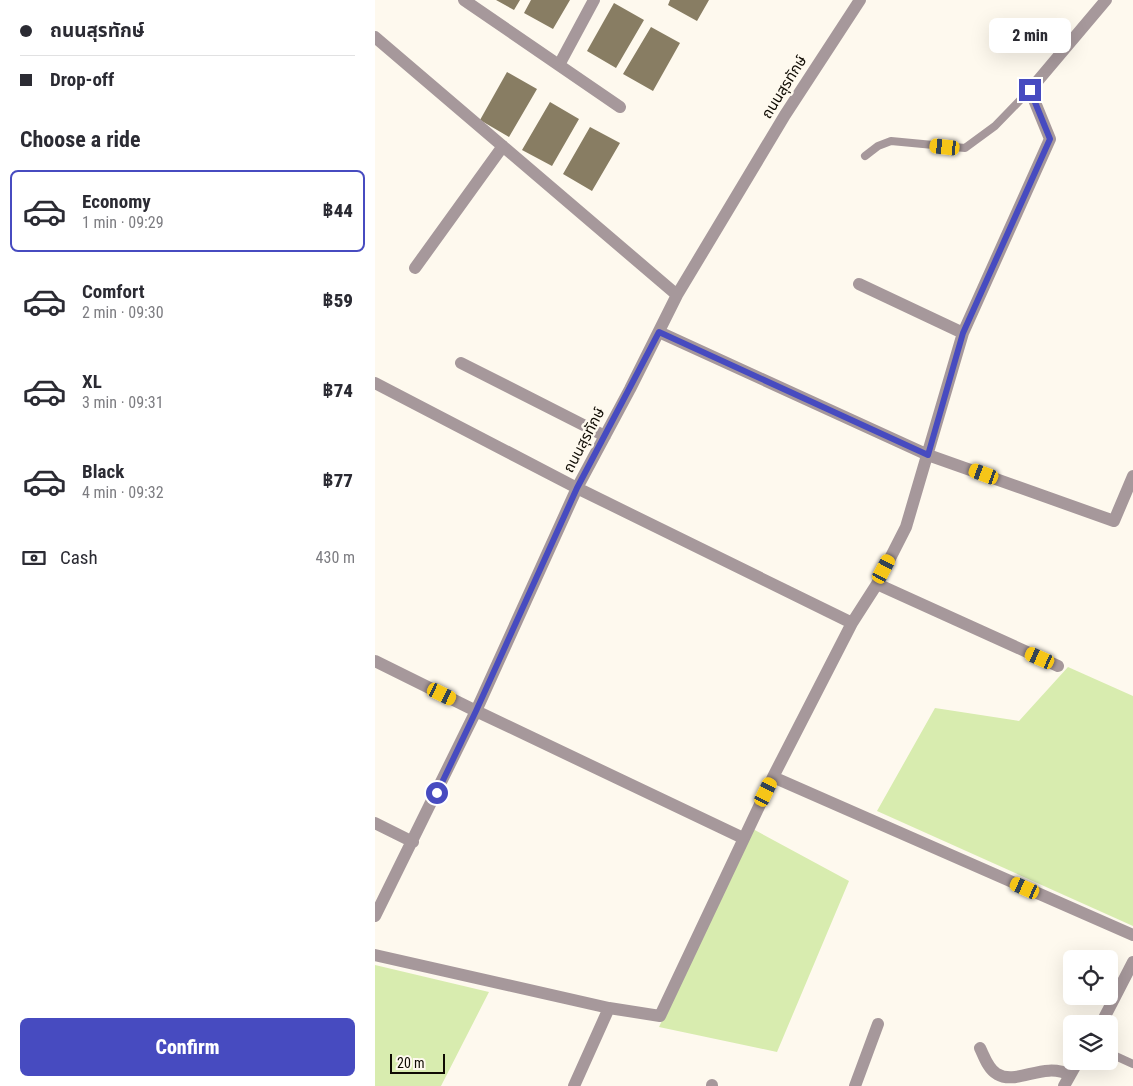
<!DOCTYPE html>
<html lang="en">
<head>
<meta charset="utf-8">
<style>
	body { margin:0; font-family:"Roboto Condensed","Noto Sans Thai",sans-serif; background:#f7f7f7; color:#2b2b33; height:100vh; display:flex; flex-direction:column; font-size:19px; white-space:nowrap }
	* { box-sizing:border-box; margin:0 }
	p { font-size:16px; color:#7c7c81 }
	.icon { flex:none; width:28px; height:28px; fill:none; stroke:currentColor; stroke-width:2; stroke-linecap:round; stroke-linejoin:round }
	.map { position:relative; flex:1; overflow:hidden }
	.sheet { display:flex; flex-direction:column; background:#fff; width:375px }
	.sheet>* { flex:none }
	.hud { display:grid; align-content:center; height:110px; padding:0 20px; background:#fff }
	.tools { position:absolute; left:688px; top:950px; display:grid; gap:10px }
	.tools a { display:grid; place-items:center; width:55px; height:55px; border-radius:8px; background:#fff; box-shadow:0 5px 20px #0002; font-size:25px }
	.scale { position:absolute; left:15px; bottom:12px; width:55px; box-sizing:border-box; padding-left:5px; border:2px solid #0f0b03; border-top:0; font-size:14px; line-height:18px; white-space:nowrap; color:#0f0b03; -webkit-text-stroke:4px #fef9ee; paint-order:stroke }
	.end { position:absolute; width:22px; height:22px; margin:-11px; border:6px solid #474bc0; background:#fff; box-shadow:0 0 0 2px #fff }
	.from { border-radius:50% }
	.bubble { position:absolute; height:35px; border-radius:8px; background:#fff; box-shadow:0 5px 20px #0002; font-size:16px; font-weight:800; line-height:35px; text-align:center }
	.car { position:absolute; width:15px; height:30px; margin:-15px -8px; border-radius:6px; box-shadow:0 0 4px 1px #0007; background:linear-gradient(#f5c518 24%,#345 0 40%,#f5c518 0 76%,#345 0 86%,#f5c518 0) }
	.hud b { display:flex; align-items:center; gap:18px; height:48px; font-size:19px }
	.hud b+b { border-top:1px solid #e1e1e2 }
	.hud i { width:12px; height:12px; background:#2b2b33 }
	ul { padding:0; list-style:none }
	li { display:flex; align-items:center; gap:15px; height:82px; margin:0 10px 8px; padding:0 10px; border:2px solid transparent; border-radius:8px }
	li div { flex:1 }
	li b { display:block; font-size:19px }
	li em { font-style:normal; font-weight:800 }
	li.active { border-color:#474bc0 }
	li>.icon { width:45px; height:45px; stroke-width:1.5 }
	h2 { padding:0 20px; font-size:22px; line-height:60px }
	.pay { display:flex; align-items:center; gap:12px; height:55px; padding:0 20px; font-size:19px }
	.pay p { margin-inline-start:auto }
	.primary-button { display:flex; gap:10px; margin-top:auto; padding:10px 20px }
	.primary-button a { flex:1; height:58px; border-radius:8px; background:#474bc0; color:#fff; font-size:20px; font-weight:800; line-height:58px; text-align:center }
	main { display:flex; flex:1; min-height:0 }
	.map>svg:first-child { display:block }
	.green { fill:#d8ecaf }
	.building { fill:#887d63 }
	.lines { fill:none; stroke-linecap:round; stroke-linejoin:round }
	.service { stroke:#a6989b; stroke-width:8 }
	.minor { stroke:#a6989b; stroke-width:12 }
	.route { stroke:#474bc0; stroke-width:6 }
	.labels { text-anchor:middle; stroke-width:5; stroke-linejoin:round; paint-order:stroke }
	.street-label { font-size:15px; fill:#0f0b03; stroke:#fef9ee }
</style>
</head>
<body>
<main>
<section class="sheet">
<div class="hud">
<b><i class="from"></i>ถนนสุรทักษ์</b>
<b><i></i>Drop-off</b>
</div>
<h2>Choose a ride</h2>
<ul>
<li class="active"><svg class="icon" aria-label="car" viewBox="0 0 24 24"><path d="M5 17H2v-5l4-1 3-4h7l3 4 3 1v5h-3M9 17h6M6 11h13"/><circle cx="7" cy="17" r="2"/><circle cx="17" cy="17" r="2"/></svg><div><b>Economy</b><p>1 min · 09:29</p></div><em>฿44</em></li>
<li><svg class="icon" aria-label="car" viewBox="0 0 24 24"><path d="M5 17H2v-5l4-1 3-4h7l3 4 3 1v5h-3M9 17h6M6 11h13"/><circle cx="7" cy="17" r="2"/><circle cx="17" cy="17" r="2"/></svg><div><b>Comfort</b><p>2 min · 09:30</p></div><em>฿59</em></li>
<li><svg class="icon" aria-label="car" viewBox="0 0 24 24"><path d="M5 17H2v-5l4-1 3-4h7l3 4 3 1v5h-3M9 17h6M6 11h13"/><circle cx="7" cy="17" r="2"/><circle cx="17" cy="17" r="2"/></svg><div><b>XL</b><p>3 min · 09:31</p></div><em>฿74</em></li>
<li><svg class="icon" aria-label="car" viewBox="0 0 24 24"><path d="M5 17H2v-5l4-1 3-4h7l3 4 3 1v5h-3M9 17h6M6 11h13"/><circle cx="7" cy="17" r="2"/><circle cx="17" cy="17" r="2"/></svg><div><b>Black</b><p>4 min · 09:32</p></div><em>฿77</em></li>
</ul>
<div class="pay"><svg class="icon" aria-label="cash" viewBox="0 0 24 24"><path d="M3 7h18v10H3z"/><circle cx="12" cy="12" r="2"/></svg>Cash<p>430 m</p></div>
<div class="primary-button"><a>Confirm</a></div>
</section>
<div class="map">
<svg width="758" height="1086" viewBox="0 0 758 1086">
	<rect width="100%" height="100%" fill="#fef9ee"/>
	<path class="green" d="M693,667l65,29v230l-256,-115 58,-103 84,13z
		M378,829l96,52 -72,171 -118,-25z
		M0,965l114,27 -48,94h-66z"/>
	<path class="building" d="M121,0h24l-6,10z
		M156,0h39l-17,29 -29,-16z
		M295,0h39l-12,21 -29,-16z
		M239,3l30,17 -28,48 -29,-17z
		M276,27l29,16 -27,48 -30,-17z
		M132,72l30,17 -28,48 -29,-17z
		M175,102l29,17 -27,47 -30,-16z
		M215,127l30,16 -28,48 -29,-17z"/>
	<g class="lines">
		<path class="service" d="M490,156l13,-10 13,-5 74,7 30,-22 35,-36
			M734,1053l24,11"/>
		<path class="minor" d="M89,0l156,107
			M0,37l302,258
			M184,65l35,-65
			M40,268l88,-122
			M484,284l104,49
			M284,332l269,123 186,66 19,-45
			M86,363l144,73
			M0,383l202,105 275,135
			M502,584l181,82
			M0,661l101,50 267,127
			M398,777l360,158
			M0,823l38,19
			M0,916l101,-205 101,-223 53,-99 47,-94 108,-180 75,-115
			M0,955l234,53 51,8 113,-239 79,-154 25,-39 29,-57 57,-194 87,-194 -20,-49 76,-90
			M726,1024l32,-62
			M605,1048c4,8 8,21 17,26 20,12 46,-13 73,1
			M199,1086l35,-78
			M337,1086v-1
			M480,1086l23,-62
			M689,1086l14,-25"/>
	</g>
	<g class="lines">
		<path class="route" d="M62,793l39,-82 101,-223 82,-156 269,123 35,-122 87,-194 -20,-49"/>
	</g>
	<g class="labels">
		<g class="street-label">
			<text transform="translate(409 87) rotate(-58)" y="5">ถนนสุรทักษ์</text>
			<text transform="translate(209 440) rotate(-62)" y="5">ถนนสุรทักษ์</text>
		</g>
	</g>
</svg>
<div class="tools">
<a><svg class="icon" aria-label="locate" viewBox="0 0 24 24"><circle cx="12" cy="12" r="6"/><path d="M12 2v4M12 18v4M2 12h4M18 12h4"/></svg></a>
<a><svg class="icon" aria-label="layers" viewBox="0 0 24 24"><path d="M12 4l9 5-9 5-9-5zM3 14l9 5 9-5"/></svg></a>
</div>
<div class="scale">20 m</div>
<i class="end from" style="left:62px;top:793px"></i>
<i class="end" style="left:655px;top:90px"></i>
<div class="bubble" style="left:614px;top:18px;width:82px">2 min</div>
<i class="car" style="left:570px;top:147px;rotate:276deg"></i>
<i class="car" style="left:609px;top:474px;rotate:290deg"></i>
<i class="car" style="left:509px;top:569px;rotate:28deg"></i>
<i class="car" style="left:665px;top:658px;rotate:294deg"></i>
<i class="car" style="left:67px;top:694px;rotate:116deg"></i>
<i class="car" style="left:391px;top:792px;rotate:26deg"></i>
<i class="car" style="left:650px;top:888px;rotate:294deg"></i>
</div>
</main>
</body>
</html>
